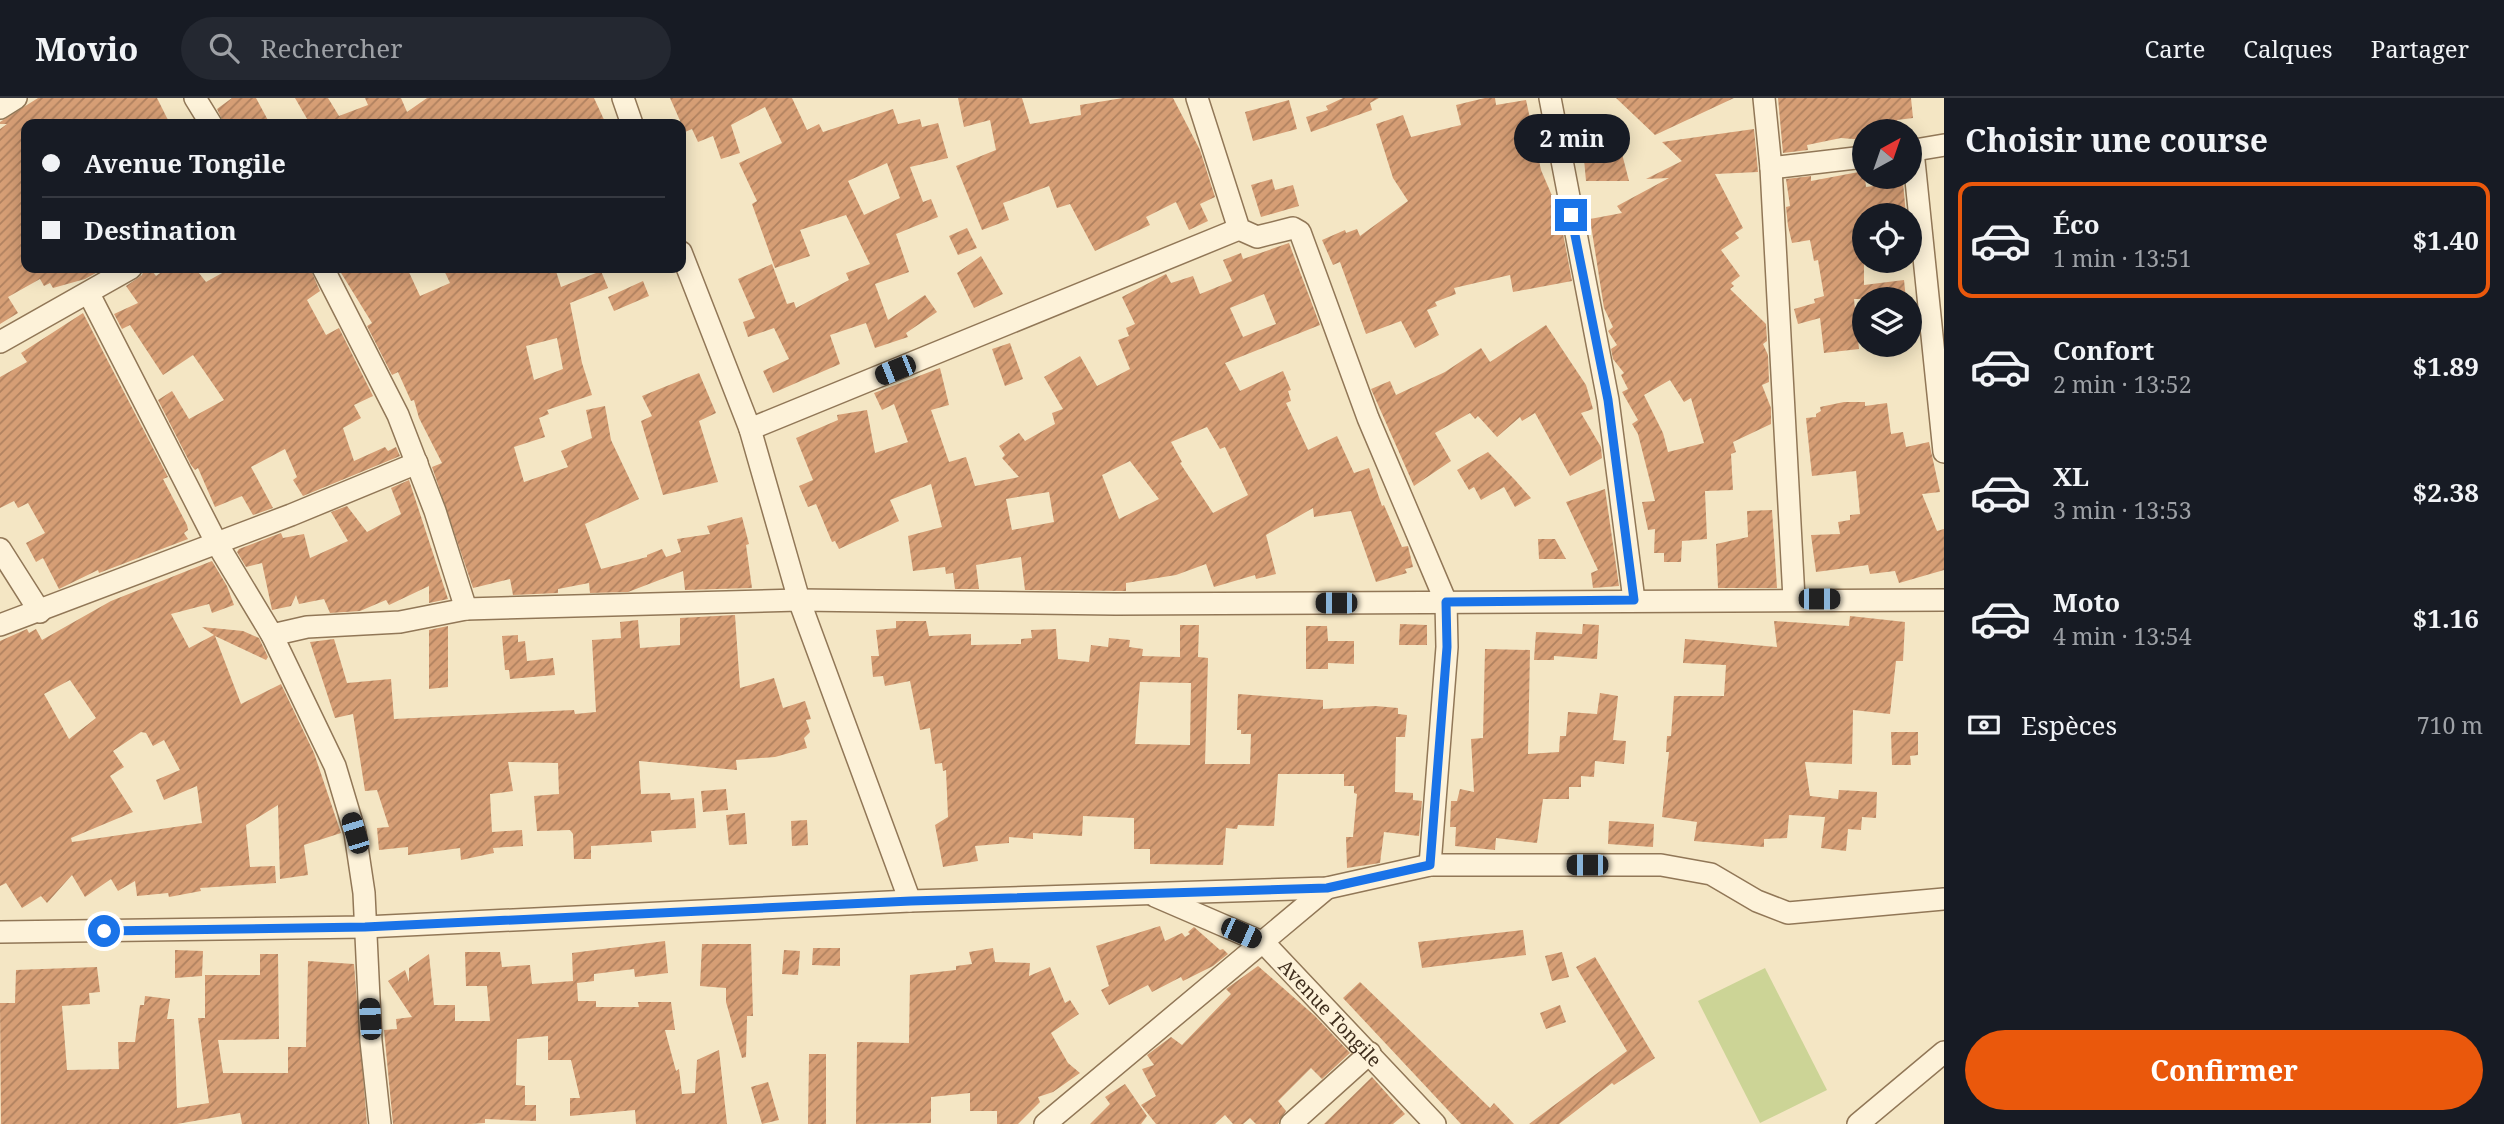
<!DOCTYPE html>
<html lang="fr">
<head>
<meta charset="utf-8">
<style>
	body { margin:0; font-family:"Noto Serif",serif; background:#242831; color:#f1f3f6; height:100vh; display:flex; flex-direction:column; font-size:26px; white-space:nowrap }
	* { box-sizing:border-box; margin:0 }
	p { font-size:23px; color:#9ea1a6 }
	.icon { flex:none; width:38px; height:38px; fill:none; stroke:currentColor; stroke-width:2; stroke-linecap:round; stroke-linejoin:round }
	.map { position:relative; flex:1; overflow:hidden }
	.sheet { display:flex; flex-direction:column; background:#171b24; width:560px }
	.sheet>* { flex:none }
	.hud { position:absolute; left:21px; top:21px; width:665px; height:154px; border-radius:14px; box-shadow:0 4px 18px #0003; display:grid; align-content:center; height:154px; padding:0 21px; background:#171b24 }
	.needle { width:46px; rotate:40deg }
	.buttons { position:absolute; left:1852px; top:21px; display:grid; gap:14px }
	.buttons a { display:grid; place-items:center; width:70px; height:70px; border-radius:50%; background:#171b24; box-shadow:0 4px 18px #0003; font-size:35px }
	.end { position:absolute; width:32px; height:32px; margin:-16px; border:9px solid #1a73e8; background:#fff; box-shadow:0 0 0 4px #fff }
	.from { border-radius:50% }
	.bubble { position:absolute; height:49px; border-radius:24px; background:#171b24; box-shadow:0 4px 18px #0003; font-size:23px; font-weight:700; line-height:49px; text-align:center }
	.car { position:absolute; width:21px; height:42px; margin:-21px -10px; border-radius:9px; box-shadow:0 0 5px 2px #0007; background:linear-gradient(#222 24%,#8ab4d8 0 40%,#222 0 76%,#8ab4d8 0 86%,#222 0) }
	.hud b { display:flex; align-items:center; gap:24px; height:66px; font-size:26px }
	.hud b+b { border-top:2px solid #363941 }
	.hud i { width:18px; height:18px; background:#f1f3f6 }
	ul { padding:0; list-style:none }
	li { display:flex; align-items:center; gap:21px; height:116px; margin:0 14px 10px; padding:0 7px; border:4px solid transparent; border-radius:14px }
	li div { flex:1 }
	li b { display:block; font-size:26px }
	li em { font-style:normal; font-weight:700 }
	li.active { border-color:#ea580c }
	li>.icon { width:63px; height:63px; stroke-width:1.5 }
	h2 { padding:0 21px; font-size:32px; line-height:84px }
	.pay { display:flex; align-items:center; gap:18px; height:77px; padding:0 21px; font-size:26px }
	.pay p { margin-inline-start:auto }
	.cta { display:flex; gap:14px; margin-top:auto; padding:14px 21px }
	.cta a { flex:1; height:80px; border-radius:42px; background:#ea580c; color:#fff; font-size:28px; font-weight:700; line-height:80px; text-align:center }
	header { display:flex; align-items:center; gap:42px; box-sizing:border-box; height:98px; padding:0 35px; background:#171b24; border-bottom:2px solid #363941 }
	header strong { font-size:33px }
	nav { display:flex; gap:38px; margin-inline-start:auto; font-size:24px }
	.search { width:490px; height:63px; background:#242831; display:flex; align-items:center; gap:18px; box-sizing:border-box; padding:0 24px; border-radius:38px; color:#9ea1a6; font-size:26px }
	main { display:flex; flex:1; min-height:0 }
	.map>svg:first-child { display:block }
	.garden { fill:#ccd496 }
	.building { fill:url(#building-hatch); fill-rule:evenodd }
	.lines { fill:none; stroke-linecap:round; stroke-linejoin:round }
	.street-casing { stroke:#917757; stroke-width:24 }
	.street { stroke:#fdf2d9; stroke-width:21 }
	.route { stroke:#1a73e8; stroke-width:9 }
	.labels { text-anchor:middle; stroke-width:5; stroke-linejoin:round; paint-order:stroke }
	.street-label { font-size:19px; fill:#3f2e1d; stroke:#faefd5 }
</style>
</head>
<body>
<header>
<strong>Movio</strong>
<div class="search"><svg class="icon" aria-label="search" viewBox="0 0 24 24"><circle cx="10" cy="10" r="6"/><path d="M15 15l6 6"/></svg>Rechercher</div>
<nav><a>Carte</a><a>Calques</a><a>Partager</a></nav>
</header>
<main>
<div class="map">
<svg width="1944" height="1026" viewBox="0 0 1944 1026">
	<defs>
		<pattern id="building-hatch" width="6" height="6" patternUnits="userSpaceOnUse" patternTransform="scale(1.75)"><rect width="6" height="6" fill="#d69e75"/><path d="M-1 1l2-2M0 6l6-6M5 7l2-2" fill="none" stroke="#af815f"/></pattern>
	</defs>
	<rect width="100%" height="100%" fill="#f4e6c4"/>
	<path class="garden" d="M1765,870l62,122 -67,33 -62,-122z"/>
	<path class="building" d="M38,0h119l13,26h-144v144h79l-20,11 -32,9 -3,-5 -6,3 -4,-7 -32,18 10,16 -18,11v-195l7,-5h-7v-2z
		M232,0h24l14,26h-46l-7,-15z
		M295,0h33l11,18 29,-11 -3,-7h36l6,14 20,-14h167l12,26h-296z
		M670,0h122l15,32 12,-6 4,8 70,-23 5,15 22,-5 2,8 16,-4 10,35 -38,9 13,35 8,-3 7,18 -42,17 13,38 -34,12 13,36 37,-25 12,17 -31,21 2,4 -33,11 -9,-25 -36,12 10,29 -67,29 -10,-22 26,-12 -15,-31 -26,9 -5,-15 12,-4 -17,-39 34,-15 15,40 7,-2 2,6 53,-28 -3,-7 24,-9 -24,-49 -46,15 10,26 -35,12 -23,-64 5,-3 -18,-38 43,-20 -17,-36 -34,18 9,28 -19,6 -8,-23 -15,6 -6,-13 -7,3zM887,65l13,35 -36,17 -16,-34z
		M958,0h64l8,26 51,-9 -1,-10 43,-7h50l27,52 15,47 -15,7 8,17 -19,9 -13,-28 -30,15 4,8 -55,26 -25,-47 -13,4 -8,-22 -46,17 6,17 -27,10 -26,-64 40,-16 -6,-30 -26,7z
		M1343,0h36l-9,5 2,7 -61,22 -5,-15 22,-7 -2,-4z
		M1485,0h10l1,7 30,-5 15,70 18,42 13,69 -59,11 -3,-17 -56,13 2,6 -21,8 2,4 -10,4 12,25 -24,13 -14,-27 -35,13 -26,-72 -7,3 -11,-25 23,-10 1,3 11,-4 3,7 48,-35 -15,-23 -17,-54 27,-9 8,22 50,-12 -5,-20z
		M1616,0h118l-79,37z
		M1778,0h133l2,20 -16,2 3,11h-36v9l-23,-2 -34,7 1,5 -25,3z
		M1289,2l8,29 -44,12 -8,-29z
		M1754,31l4,43 -43,2 28,54 -8,5 4,5 -18,12 19,26 -9,7 3,3 -4,3 36,35 1,17 -4,3 5,11 1,27 -7,3 9,23v16l-38,18 3,10 -5,2 2,36 -28,1 2,48 -25,2 -1,21h-17v-9h-10l1,-24 -7,1 -6,-28 13,-1 -17,-67 -6,-10 6,-4 -16,-28 6,-3 -7,-14 3,-2 -11,-14 -2,-10 6,-4 -9,-14 5,-4 -9,-19 -14,-89 32,-6 -5,-7 52,-28 -23,1 36,-18 -20,-19zM1670,282l14,22 7,-4 13,45 -36,9 -5,-19 -19,-38z
		M1621,52l8,31h-43l-2,-22z
		M1864,73l2,16 37,-5 3,33h-42v70l40,-5 2,19h-52l5,50 -35,4 -4,-35 -22,6 -4,-15 21,-6 -1,-4 10,-3 -6,-36 -4,1 -4,-21 -18,3 -4,-17 -2,-19 4,-1 -4,-27 25,-3v5z
		M1272,81l3,11 18,-5 6,21 -38,11 -10,-32z
		M967,130l10,20 -19,7 -9,-19z
		M1289,145l31,82 -95,38 15,28 43,-20 8,19 -3,1 3,10 -5,2 22,47 29,-14 17,37 15,-5 13,38 2,-1 18,42 6,-1 5,21 -8,2 2,4 -31,9 -25,-71 -37,6 -1,-9 -47,27 10,39 -20,5 -1,-4 -41,12 -8,-23 -30,11 -50,8v8l-101,-1 -4,-33 -45,8 3,24h-24l-2,-16 -7,1 -1,-7 -32,4 -5,-35 34,-9 -11,-43 -41,16 9,21 -60,28 -4,-8 -3,1 -16,-38 -8,3 -9,-21 14,-6 -17,-42 42,-18 -1,-5 30,-5 8,43 33,-11 -14,-38 -12,6 -8,-17 66,-25 9,37 -18,5 18,52 17,-5 9,29 44,-9 -17,-19 3,-3 -6,-9 20,-13 6,8 30,-17 -3,-11 11,-4 -19,-32 36,-21 17,30 33,-17 -12,-29 11,-4 -3,-8 9,-4 -13,-27 44,-23 5,9 22,-7 7,18 32,-13 -9,-21 18,-7 2,6zM1264,196l12,30 -33,13 -13,-29zM1207,329l13,22 5,-2 23,48 -35,18 -33,-50 2,-1 -11,-20zM1130,363l29,38 -40,20 -17,-44zM1049,394l5,30 -42,8 -6,-31z
		M981,158l22,38 -29,14 -17,-35z
		M144,170h6l6,8 11,-8h28l11,14 25,-14h79l10,23 -13,9 19,35 13,-7 34,68 -19,9 7,13 -18,10 11,33 31,-14 3,4 8,-4 4,9 -97,40 -10,-16 4,-3 -12,-28 -34,18 22,41 -20,7 -11,-19 -27,11 -17,-39 -3,2 -4,-5 -33,-65 14,-9 17,28 35,-19 -31,-45 -30,20 -33,-50 -8,4 -8,-15 24,-11 -12,-17 16,-11z
		M338,170h69l13,28 30,-13 -7,-15h112l6,19 40,-16 7,17 -38,15 12,60 10,32 -45,15 2,4 -10,4 6,19 -31,10 10,35 44,-15 -7,-16 31,-13 -6,-28 19,-4 6,34 28,59 -54,25 16,45 46,-12v-2l15,-6 4,8 15,-5 -4,-13 33,-5 -3,-8 35,-9 7,27 -3,1 6,43 -67,2 -2,-19 -55,21 -38,1 -1,-10 -31,6v4l-45,2 -3,-16 -37,9 -41,-121 10,-4 -23,-45 -5,-18 -3,1 -13,-29 -6,3 -25,-49 5,-3zM557,240l6,31 -29,11 -8,-34z
		M643,183l6,15 -35,15 -6,-14z
		M83,215l85,164 -5,2 24,46 1,5 -4,3 4,6 -89,34 -1,-3 -39,19 -16,-31 -7,4 -10,-19 19,-10 -17,-30 -10,5 -4,-7 -14,7v-131l27,-15 -6,-9z
		M1546,227l40,60 7,24 -12,4 20,34 1,11 -32,18 -35,-63 -13,8 -2,-4 -23,20 -19,-21 -3,3 -5,-6 -35,20 16,28 -37,25 -43,-97 19,-8 6,14 49,-23 36,-24 9,14z
		M1010,245l13,36 -18,7 -13,-37z
		M699,275l17,40 -17,8 19,61 -55,13 -22,-74 11,-5 -10,-20z
		M1844,304h21v4l22,-3 4,31 12,-2 3,15 23,-5 11,50 -18,2 15,37 7,-2v41l-45,13 -4,-12 -25,3 -2,-9 -52,7 -5,-37 29,-1 -2,-12 12,-2v-5l10,-1 -4,-43 -44,5 -6,-58 10,-1v-3l5,-3 -1,-4z
		M1488,354l27,28 16,18 -16,9 -11,-20 -23,13 -7,-13 -5,3 -12,-20z
		M409,382l39,119 -19,4v-17l-40,19 -3,-5 -26,11 -30,2 -6,-14 -25,5 -3,-9 -5,11 -19,4 -10,-47 -16,4 -9,-15 2,-3 42,-16 2,5 21,-4 6,24 38,-17 -17,-29 16,-6 20,26 34,-18 -10,-26z
		M1605,391l14,97 -26,2 -2,-15 7,-3 -32,-68z
		M1772,412l5,78h-59l-2,-44 32,-7 -1,-26z
		M1538,441h17l11,20h-27z
		M212,463l15,25 7,19 -22,8 -3,-9 -38,10 18,34 25,-13 -12,-8 41,4 16,7 9,19 -2,3 -51,-24 26,68 40,-20 33,69 27,80 -37,12 4,30 -28,4 -2,-74 -32,20 4,42 25,-1 1,17 -76,5 1,3 -32,6 -1,-4 -31,3 -2,-15 -17,10 -7,-12 -26,18 -13,-22 -25,28 -6,-7 -19,12 -16,-25 -6,3v-245l27,-12 2,4 7,-4 6,11 69,-39zM70,582l26,38 -27,21 -25,-45zM141,634l5,1 7,13 11,-6 16,30 -24,10 8,20 33,-14 5,37 -130,19 -1,-4 62,-26 -23,-36 14,-9 -11,-16z
		M735,517l5,73 34,-10 9,30 22,-7 6,18 -5,1 4,12 -6,6 3,10 -32,9 -39,3 1,10 -98,-9 2,33 29,-1 1,7 23,-2 2,30 -45,3 1,11 -61,4v13h-17l-1,-25 -3,-4 -33,1 -3,-35 25,-2 -1,-31 -50,-1 5,29 -23,3 2,38 30,-2 1,16 -30,2 1,5 -33,7 -1,-12 -52,7v-8l-29,3 -2,-22 12,-1 -12,-37 -12,1 -12,-77 -18,4 -25,-76 24,-3 13,44 44,-4 3,40 180,-9 1,4 21,-2 -4,-72 29,-2 -1,-16 18,-2 2,28 40,-3v-27z
		M1850,518l55,6 -2,39h-7l-6,53 -37,-4 -1,54 -47,-2 5,34 28,3 1,-9 38,2 -1,26 -14,-1 -1,13 -13,-1 -2,22 -25,-3 4,-31 -36,-2 -2,23 -23,1v8l-70,-6 3,-19 -35,-5 7,-65h-3l1,-16h4l3,-40h50l2,-31 -43,-2 2,-24 92,8 -3,-26 75,5z
		M896,523h30l3,15 42,-2v11l50,-1v-5l11,-1 -1,-8 25,-1 2,30 31,3 2,-17 17,2 1,-9 21,2 -1,7 14,2 -1,7 38,1v-32h19l-1,32 10,1 -3,106h45l1,-30h-10v-4h-4l1,-36 85,6v9l52,-3 23,2v6l9,1 -2,22h-9l-1,55 18,1v7l9,1 -3,35 -35,-4 -4,31 -33,5 -1,-31h7l4,-43 -3,-1v-7h-10v-12h-66l-4,52 -36,-1 -1,4 -11,-1 -3,37 -73,-1v-15h-16v-31l-51,-2 -1,20 -49,-3v6l-24,-2v6l-34,3 3,15 -35,6 -8,-42 13,-8 -2,-47 -3,1 -1,-8 -7,1 -5,-36 -10,2 -10,-49 -25,5 -2,-10 -10,1 -2,-21h8l-3,-26 20,-2zM1140,584l51,1 -1,62 -55,-1z
		M1400,526l27,1v20h-28z
		M1583,526l16,1 -2,34 -43,-3v4h-20l2,-28 46,2z
		M448,528v61l-19,2v-59z
		M1306,528h21l1,15h26v23l-26,-1v6h-22z
		M518,537v7l7,-1 2,20 26,-3 2,17 -45,4 -1,-9h-4l-3,-34z
		M1485,551l45,1 -2,104 31,-2 1,-16h6l2,-24 29,2 3,-21 18,3 -5,44 13,1 -2,23 -29,-3 -1,16 -13,-1v11h-12v12h-26l-6,44 -41,-5 -1,12 -40,-4 1,-19h-6l1,-26h6l3,-12 14,3 -3,-53 12,-1z
		M1891,634h27v23l-8,1 1,9h-19z
		M726,691l2,21 -25,2 -2,-21z
		M745,715l2,31 -18,1 -3,-30z
		M807,722l1,25 -16,1 -1,-25z
		M1609,723l45,3 -1,23 -45,-3z
		M1160,828l5,15 17,-8 3,4 5,-3 -2,-2 6,-5 26,23 3,-1 5,5 -15,12 -30,15 -2,-4 -29,15 -4,-7 -39,20 -8,-15 8,-4 -13,-40z
		M1523,832l3,25 -104,13 -4,-26z
		M665,843l3,32 -33,4 -1,-8 -40,5v7l-17,2 1,18h18v6h43l-1,-5h33l4,28h-10l11,41 3,-2 3,25 13,-1 2,-33 22,-10 8,74h-91l-1,-14 -65,6v-18h10l-9,-38h-23v-24l-31,3 -1,46 9,1v19h11v16l-51,-2v4l-14,1h-78l-9,-94 13,-1 -1,-10 16,-2 -24,-36 17,-11 4,12v-14l20,-14 5,51h21v16h35l-3,-35h-21l-1,-34h35l2,15 28,-2 2,19 41,-3 -1,-28z
		M702,846h49l2,72h-6l-1,41 -4,1 -16,-56v-14l-26,-2z
		M813,850h27v18l-28,-1z
		M993,850l2,14 35,1 -1,13 21,-9 15,36 5,-3 9,14 -28,19 17,30 12,10 -27,19 -15,5 2,5 -22,22h-21v-13h-27v-18l-39,4v26l-75,1 1,-82 52,1 1,-68 46,-5v-4l16,-2 -3,-12z
		M175,852l28,1 -1,25 -27,2z
		M784,852l16,1 -2,24 -16,-1z
		M1562,854l7,25 -17,4 -7,-25z
		M260,856h18l1,85 -61,1 5,33h65v-26h18l2,-86 46,3 13,160h-125l-2,-11 -63,11h-176l-1,-121h15l1,-33 81,-3 3,25 -11,1 1,11 -28,2 5,64 52,-1 -1,-27h17l5,-37h4l1,-9 25,3 -3,20h7l3,89 32,-5 -11,-85h7v-43h55z
		M1595,859l60,101 -41,27 -2,-2 -53,41h-30l98,-73 -51,-84z
		M1258,868l57,50 35,37 -28,26 -11,-11 -33,33 8,10 -8,13h-22l-6,-6 -7,6h-10l-8,-9 -10,9h-59l-15,-19 15,-9 -14,-27 12,-4 -7,-10 24,-18 11,8 49,-51 -5,-5z
		M1360,884l130,126 4,-5 20,21h-53l-118,-126z
		M1560,907l6,17 -20,7 -6,-16z
		M809,956h17v70h-18z
		M1372,979l33,37 -12,10h-69z
		M768,984l11,38 -17,4 -11,-37z
		M1125,986l22,32 -6,8h-51l20,-20 -5,-7z"/>
	<g class="lines">
		<g class="street-casing">
			<g id="street">
				<path d="M195,0l16,26"/>
				<path d="M623,0l9,26"/>
				<path d="M1197,0l42,131 18,8 36,-9 7,4 68,186 78,184 1,45 -17,218"/>
				<path d="M1550,0l58,302 26,200"/>
				<path d="M1764,0l7,70 23,431"/>
				<path d="M0,10l16,-10"/>
				<path d="M1909,53l35,-6"/>
				<path d="M1913,53l31,301"/>
				<path d="M1771,70l93,-11"/>
				<path d="M681,154l69,177 49,171 111,301"/>
				<path d="M323,170l75,147 37,96 31,98"/>
				<path d="M89,196l127,248 56,93 63,131 20,67 9,60 7,148 9,83"/>
				<path d="M0,244l131,-74"/>
				<path d="M750,331l489,-200"/>
				<path d="M0,451l40,63"/>
				<path d="M0,527l291,-110 126,-52"/>
				<path d="M272,537l35,-8 93,-5 66,-13 333,-9 317,4 828,-4"/>
				<path id="s1" d="M1155,798l109,47 171,181"/>
				<path d="M0,834l365,-5 545,-26 417,-13 103,-23h231l50,9 46,27 31,12 156,-14"/>
				<path d="M1045,1026l282,-236"/>
				<path d="M1291,1026l79,-71"/>
				<path d="M1858,1026l86,-72"/>
			</g>
		</g>
		<use href="#street" class="street"/>
	</g>
	<g class="lines">
		<path class="route" d="M104,833l261,-4 546,-26 416,-13 103,-23 17,-218 -1,-45 188,-2 -26,-200 -37,-185"/>
	</g>
	<g class="labels">
		<g class="street-label">
			<text dy="7" stroke="none"><textPath href="#s1" startOffset="215">Avenue Tongile</textPath></text>
		</g>
	</g>
</svg>
<div class="buttons">
<a><svg class="needle" viewBox="-14 -14 28 28"><path d="M0-13l5 13h-10z" fill="#e53935"/><path d="M0 13l5-13h-10z" fill="#9ea1a6"/></svg></a>
<a><svg class="icon" aria-label="locate" viewBox="0 0 24 24"><circle cx="12" cy="12" r="6"/><path d="M12 2v4M12 18v4M2 12h4M18 12h4"/></svg></a>
<a><svg class="icon" aria-label="layers" viewBox="0 0 24 24"><path d="M12 4l9 5-9 5-9-5zM3 14l9 5 9-5"/></svg></a>
</div>
<i class="end from" style="left:104px;top:833px"></i>
<i class="end" style="left:1571px;top:117px"></i>
<div class="bubble" style="left:1514px;top:16px;width:116px">2 min</div>
<i class="car" style="left:895px;top:272px;rotate:248deg"></i>
<i class="car" style="left:1819px;top:501px;rotate:90deg"></i>
<i class="car" style="left:1336px;top:505px;rotate:270deg"></i>
<i class="car" style="left:355px;top:735px;rotate:343deg"></i>
<i class="car" style="left:1587px;top:767px;rotate:270deg"></i>
<i class="car" style="left:1241px;top:835px;rotate:114deg"></i>
<i class="car" style="left:370px;top:921px;rotate:357deg"></i>
<div class="hud">
<b><i class="from"></i>Avenue Tongile</b>
<b><i></i>Destination</b>
</div>
</div>
<section class="sheet">
<h2>Choisir une course</h2>
<ul>
<li class="active"><svg class="icon" aria-label="car" viewBox="0 0 24 24"><path d="M5 17H2v-5l4-1 3-4h7l3 4 3 1v5h-3M9 17h6M6 11h13"/><circle cx="7" cy="17" r="2"/><circle cx="17" cy="17" r="2"/></svg><div><b>Éco</b><p>1 min · 13:51</p></div><em>$1.40</em></li>
<li><svg class="icon" aria-label="car" viewBox="0 0 24 24"><path d="M5 17H2v-5l4-1 3-4h7l3 4 3 1v5h-3M9 17h6M6 11h13"/><circle cx="7" cy="17" r="2"/><circle cx="17" cy="17" r="2"/></svg><div><b>Confort</b><p>2 min · 13:52</p></div><em>$1.89</em></li>
<li><svg class="icon" aria-label="car" viewBox="0 0 24 24"><path d="M5 17H2v-5l4-1 3-4h7l3 4 3 1v5h-3M9 17h6M6 11h13"/><circle cx="7" cy="17" r="2"/><circle cx="17" cy="17" r="2"/></svg><div><b>XL</b><p>3 min · 13:53</p></div><em>$2.38</em></li>
<li><svg class="icon" aria-label="car" viewBox="0 0 24 24"><path d="M5 17H2v-5l4-1 3-4h7l3 4 3 1v5h-3M9 17h6M6 11h13"/><circle cx="7" cy="17" r="2"/><circle cx="17" cy="17" r="2"/></svg><div><b>Moto</b><p>4 min · 13:54</p></div><em>$1.16</em></li>
</ul>
<div class="pay"><svg class="icon" aria-label="cash" viewBox="0 0 24 24"><path d="M3 7h18v10H3z"/><circle cx="12" cy="12" r="2"/></svg>Espèces<p>710 m</p></div>
<div class="cta"><a>Confirmer</a></div>
</section>
</main>
</body>
</html>
